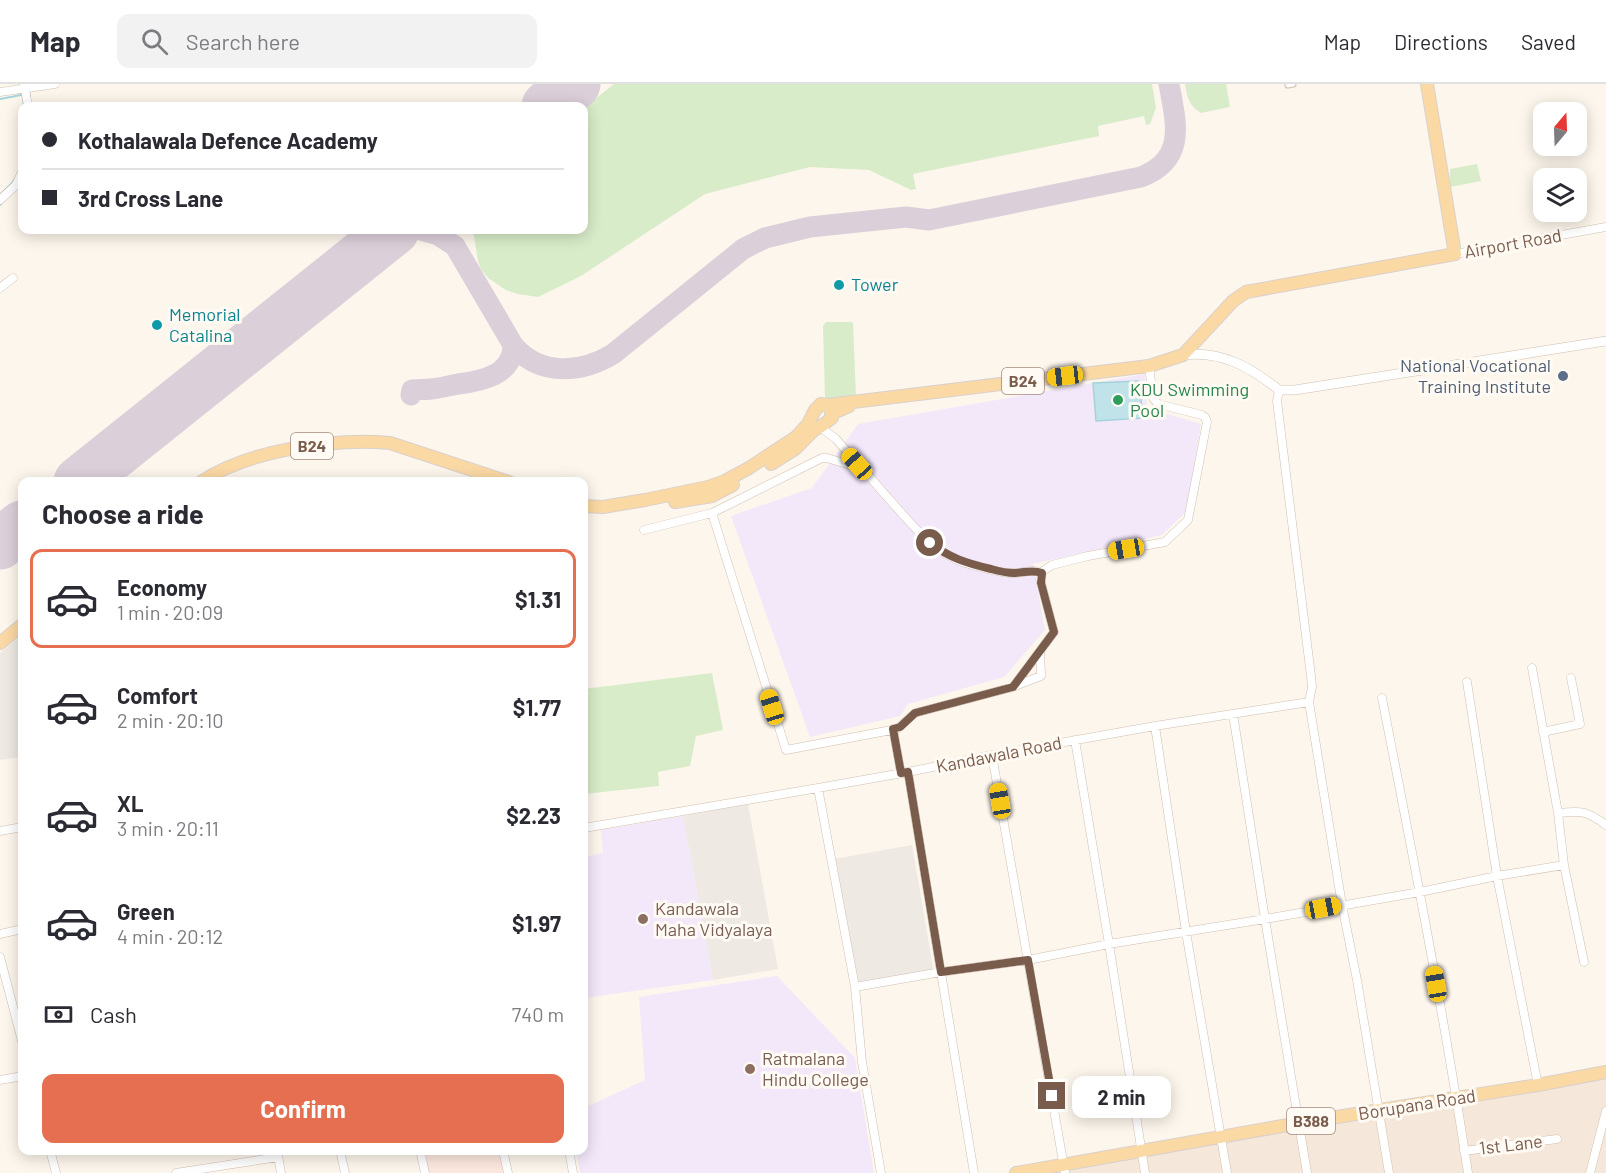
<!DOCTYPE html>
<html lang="en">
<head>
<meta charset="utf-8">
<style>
	body { margin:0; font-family:Barlow,sans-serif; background:#f2f2f3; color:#2b2b33; height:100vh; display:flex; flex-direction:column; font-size:22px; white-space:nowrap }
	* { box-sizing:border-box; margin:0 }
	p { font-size:20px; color:#7c7c81 }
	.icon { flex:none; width:33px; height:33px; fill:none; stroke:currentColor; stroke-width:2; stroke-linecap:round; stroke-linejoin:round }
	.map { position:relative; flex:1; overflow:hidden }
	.panel { position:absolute; left:18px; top:393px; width:570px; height:678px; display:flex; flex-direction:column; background:#fff; border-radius:12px; box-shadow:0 3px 15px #0003 }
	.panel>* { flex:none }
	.hud { position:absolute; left:18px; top:18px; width:570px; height:132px; border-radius:12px; box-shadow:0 3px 15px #0003; display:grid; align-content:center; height:132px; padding:0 24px; background:#fff }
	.needle { width:39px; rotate:19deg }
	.buttons { position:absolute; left:1533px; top:18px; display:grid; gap:12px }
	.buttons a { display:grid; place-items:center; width:54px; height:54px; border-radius:12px; background:#fff; box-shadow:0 3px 15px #0003; font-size:30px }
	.end { position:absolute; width:27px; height:27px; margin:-14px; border:8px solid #7a5c4d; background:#fff; box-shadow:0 0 0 3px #fff }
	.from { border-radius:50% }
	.bubble { position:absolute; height:42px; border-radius:12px; background:#fff; box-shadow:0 3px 15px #0003; font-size:20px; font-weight:700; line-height:42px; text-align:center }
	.car { position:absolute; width:18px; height:36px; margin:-18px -9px; border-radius:8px; box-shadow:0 0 4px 2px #0007; background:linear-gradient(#f5c518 24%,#345 0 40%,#f5c518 0 76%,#345 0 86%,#f5c518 0) }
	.hud b { display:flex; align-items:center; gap:21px; height:57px; font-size:22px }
	.hud b+b { border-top:2px solid #e1e1e2 }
	.hud i { width:15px; height:15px; background:#2b2b33 }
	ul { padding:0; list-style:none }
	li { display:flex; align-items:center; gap:18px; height:99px; margin:0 12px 9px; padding:0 12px; border:3px solid transparent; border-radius:12px }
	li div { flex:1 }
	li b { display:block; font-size:22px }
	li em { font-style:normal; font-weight:700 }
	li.on { border-color:#e76f51 }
	li>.icon { width:54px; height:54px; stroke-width:1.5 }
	h2 { padding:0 24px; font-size:27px; line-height:72px }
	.pay { display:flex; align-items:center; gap:15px; height:66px; padding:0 24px; font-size:22px }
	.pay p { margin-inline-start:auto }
	.button { display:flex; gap:12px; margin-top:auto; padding:12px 24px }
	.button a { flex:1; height:69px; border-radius:12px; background:#e76f51; color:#fff; font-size:24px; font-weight:700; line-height:69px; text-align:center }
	header { display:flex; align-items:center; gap:36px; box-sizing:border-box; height:84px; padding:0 30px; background:#fff; border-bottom:2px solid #e1e1e2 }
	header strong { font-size:28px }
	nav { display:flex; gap:33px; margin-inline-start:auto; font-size:21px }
	.search { width:420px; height:54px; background:#f2f2f3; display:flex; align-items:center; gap:15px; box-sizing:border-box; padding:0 21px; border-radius:12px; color:#7c7c81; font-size:22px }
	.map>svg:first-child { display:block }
	.residential { fill:#f5e8da }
	.commercial { fill:#fde8e0 }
	.industrial { fill:#efe9e4 }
	.education { fill:#f3e8fa }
	.green { fill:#d8ecc9 }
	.water { fill:#bfe3e8; stroke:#a5d3da; stroke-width:1.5 }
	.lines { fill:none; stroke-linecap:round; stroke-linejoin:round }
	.stream { stroke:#a5d3da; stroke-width:2 }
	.taxiway { stroke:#dbcfda; stroke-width:21 }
	.runway { stroke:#dbcfda; stroke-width:51 }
	.pedestrian-casing { stroke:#d1beb0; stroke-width:7 }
	.minor-casing { stroke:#d1beb0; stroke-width:9 }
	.tertiary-casing { stroke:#d1beb0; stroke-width:10 }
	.primary-casing { stroke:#dad1cd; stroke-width:14 }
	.pedestrian { stroke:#fff; stroke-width:5 }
	.minor { stroke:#fff; stroke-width:8 }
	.tertiary { stroke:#fff; stroke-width:9 }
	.primary { stroke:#fbd9a5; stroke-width:12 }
	.route { stroke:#7a5c4d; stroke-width:8 }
	.culture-dot { fill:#0f9aa8; stroke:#fffaf3; stroke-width:2 }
	.service-dot { fill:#5c6f8a; stroke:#fffaf3; stroke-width:2 }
	.leisure-dot { fill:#2e9e5b; stroke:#fffaf3; stroke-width:2 }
	.education-dot { fill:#8d6e63; stroke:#fffaf3; stroke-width:2 }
	.labels { text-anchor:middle; stroke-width:6; stroke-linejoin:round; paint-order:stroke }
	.shield { fill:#fffaf3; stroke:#a28b7f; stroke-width:1.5 }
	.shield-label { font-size:16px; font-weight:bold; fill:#7a5c4d }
	.street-label { font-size:18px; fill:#7a5c4d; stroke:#fffaf3 }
	.culture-label { font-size:18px; fill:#0d838f; stroke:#fffaf3; text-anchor:start }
	.service-label { font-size:18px; fill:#4e5e75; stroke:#fffaf3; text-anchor:end }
	.leisure-label { font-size:18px; fill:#27864d; stroke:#fffaf3; text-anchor:start }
	.education-label { font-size:18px; fill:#785e54; stroke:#fffaf3; text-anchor:start }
</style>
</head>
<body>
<header>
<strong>Map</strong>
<div class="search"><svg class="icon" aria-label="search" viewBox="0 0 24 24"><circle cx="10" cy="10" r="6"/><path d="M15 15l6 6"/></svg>Search here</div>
<nav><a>Map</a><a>Directions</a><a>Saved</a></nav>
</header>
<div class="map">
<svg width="1606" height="1089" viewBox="0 0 1606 1089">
	<rect width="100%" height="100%" fill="#fdf6ec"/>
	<path class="residential" d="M1606,988v101h-590z"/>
	<path class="commercial" d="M420,1067h83l5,22h-83z"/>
	<path class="industrial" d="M22,551v122l-22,3v-107z
		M748,720l30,165 -65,11 -30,-164z
		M912,761l22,128 -78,14 -22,-128z"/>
	<path class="education" d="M1145,290l2,34 54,16 -15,88 -24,23 -129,29 12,66 -41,47 -96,27 -8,12 -90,21 -79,-221 81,-28 46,-64z
		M683,732l30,164 -129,18v-141l19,-4 -2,-23z
		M777,892l78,82 19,115h-294l-4,-22 8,-1v-42l61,-28 -6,-83z"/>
	<path class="green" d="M614,0h538l4,24 -6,16 -4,1 -2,-9 -46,10 1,10 -186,38 3,15 -5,1 -42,-20 -59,-3 -105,27 -124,82 -43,21 -20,-3 -12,-4 -18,-12 -7,-9 -3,-8 -5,-31h111v-122z
		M1185,0h41l4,23 -29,6c-12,-7 -14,-16 -16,-29z
		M1477,80l4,17 -31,6v-18z
		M826,238h25l2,1 3,74 -29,3 -2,-3 -2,-71z
		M712,589l11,57 -27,6 -6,30 -32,6 1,14 -75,8v-105z"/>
	<path class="water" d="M1139,297l4,37 -47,3 -3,-38z"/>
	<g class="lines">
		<path class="stream" d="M28,0l2,14
			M22,8l2,14
			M0,15l21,-4
			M20,85l2,-6
			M0,111l12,-12 4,-6
			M0,121l19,-19"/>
		<path class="taxiway" d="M420,146l18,5 17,11 58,99c26,31 67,29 100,9l130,-105 22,-11 45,-11 96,-10 23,3 212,-43c46,-18 35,-54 28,-93
			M379,157l25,-11
			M411,311l1,-5c6,-1 12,0 19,-1 9,-1 18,-3 27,-5 24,-3 55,-9 55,-39"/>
		<path class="runway" d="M547,22l28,-22
			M79,398l315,-252
			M0,460l22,-18"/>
		<g class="pedestrian-casing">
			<path id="pedestrian" d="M1288,1l5,-1"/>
		</g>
		<g class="minor-casing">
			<path id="minor" d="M24,0l4,22
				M0,8l55,-8
				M0,116l16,-15 6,-13
				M1455,170l151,-27
				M0,204l13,-10
				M1279,306l-2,11 34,275 1,11 -3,15 33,203 15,75 32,193
				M820,343l16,12c17,20 35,39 52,59 23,25 44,54 77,65 14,4 31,9 45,10 12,1 22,-5 32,0
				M712,429l74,237 111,-21 18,-16 98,-26 41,-55 -14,-53 3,-8 9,-6 36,-9 77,-14 23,-22 19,-98 -2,-5 -3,-2 -44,-11 -5,-6 -4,-32
				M644,446l68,-17 110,-55h5l23,7h4l3,-1
				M1532,584l26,145 6,52 20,97
				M1467,598l30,194 41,209
				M1015,602l26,-10 -1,-24
				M1382,614c31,158 62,316 86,475
				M1233,630l32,205 42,254
				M1155,642l31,206 41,241
				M893,645l8,44
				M1543,648l37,-8 -9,-46
				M1075,656l34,204 36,229
				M992,671l73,418
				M908,688l66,401
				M818,704l37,199 7,75 19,111
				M1558,729c24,-2 28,-3 48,12
				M584,744l234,-40 90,-16 84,-17 163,-29 154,-24
				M0,747l22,-4
				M0,850l22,-5
				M0,873l22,84
				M855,903l86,-15 87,-12 81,-16 156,-25 155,-27 77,-16 67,-11
				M0,996l22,-4
				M50,1066l6,23
				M277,1066l4,23
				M340,1066l5,23
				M420,1066l5,23
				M503,1066l5,23
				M569,1066l4,23
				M1464,1067l93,-12
				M176,1089l102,-16
				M1590,1089l16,-62"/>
		</g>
		<g class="tertiary-casing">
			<path id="tertiary" d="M1183,271c38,-5 67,12 96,35h16l311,-49"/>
		</g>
		<g class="primary-casing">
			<path id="primary" d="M771,380l24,-15 20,-20 5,-2 12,-9 -1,-4 18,-8
				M201,398c47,-32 133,-44 189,-39l119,39
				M675,418l37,-6 21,-11
				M584,422l19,1 42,-7 63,-13 17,-6 24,-13 47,-31 12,-13 7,-14 6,-6 6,1 34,-4 288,-35 34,-11 50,-54 13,-9 209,-38 -28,-170
				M0,559l22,-18
				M1016,1089l283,-50 239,-38 68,-13"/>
		</g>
		<use href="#pedestrian" class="pedestrian"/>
		<use href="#minor" class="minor"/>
		<use href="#tertiary" class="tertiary"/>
		<use href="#primary" class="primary"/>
	</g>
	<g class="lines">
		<path class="route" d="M930,459c20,15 36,20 61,26 7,2 15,4 23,4 10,0 18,-4 28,0l-1,10 13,49 -41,55 -98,26 -15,14 -7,2 8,44 7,-1 33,200 87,-12 24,136"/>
	</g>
	<g class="culture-dot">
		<circle cx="839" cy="201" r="6"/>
		<circle cx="157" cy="241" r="6"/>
	</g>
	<circle class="service-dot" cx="1563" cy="292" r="6"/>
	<circle class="leisure-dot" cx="1118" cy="316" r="6"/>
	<g class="education-dot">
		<circle cx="643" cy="835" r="6"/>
		<circle cx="750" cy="985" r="6"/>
	</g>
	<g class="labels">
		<g class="shield">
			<rect x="1002" y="284" width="42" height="26" rx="4.5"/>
			<rect x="291" y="349" width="42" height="26" rx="4.5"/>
			<rect x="1287" y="1024" width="48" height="26" rx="4.5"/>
		</g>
		<g class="shield-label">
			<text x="1023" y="303">B24</text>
			<text x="312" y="368">B24</text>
			<text x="1311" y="1043">B388</text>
		</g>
		<g class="street-label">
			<text transform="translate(1513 160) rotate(-10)" y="6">Airport Road</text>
			<text transform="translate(999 671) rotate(-11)" y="6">Kandawala Road</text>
			<text transform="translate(1417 1021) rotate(-9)" y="6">Borupana Road</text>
			<text transform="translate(1511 1061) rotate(-7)" y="6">1st Lane</text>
		</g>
		<g class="culture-label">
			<text x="851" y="207">Tower</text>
			<text x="169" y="237">Memorial<tspan x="169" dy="21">Catalina</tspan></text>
		</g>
		<g class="service-label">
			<text x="1551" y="288">National Vocational<tspan x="1551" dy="21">Training Institute</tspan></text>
		</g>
		<g class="leisure-label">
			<text x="1130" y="312">KDU Swimming<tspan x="1130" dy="21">Pool</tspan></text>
		</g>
		<g class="education-label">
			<text x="655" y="831">Kandawala<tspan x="655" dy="21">Maha Vidyalaya</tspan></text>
			<text x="762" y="981">Ratmalana<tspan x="762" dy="21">Hindu College</tspan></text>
		</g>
	</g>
</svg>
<div class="buttons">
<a><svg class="needle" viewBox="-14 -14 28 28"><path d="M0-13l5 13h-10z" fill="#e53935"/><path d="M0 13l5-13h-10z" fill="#7c7c81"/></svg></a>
<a><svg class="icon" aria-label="layers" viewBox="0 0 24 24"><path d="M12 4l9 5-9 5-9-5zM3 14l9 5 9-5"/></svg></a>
</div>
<i class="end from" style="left:930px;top:459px"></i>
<i class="end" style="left:1052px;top:1012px"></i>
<div class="bubble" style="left:1072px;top:992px;width:99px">2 min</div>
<i class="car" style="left:1065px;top:292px;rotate:263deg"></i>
<i class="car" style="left:857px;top:380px;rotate:318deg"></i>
<i class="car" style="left:1126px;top:465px;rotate:260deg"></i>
<i class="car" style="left:772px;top:623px;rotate:343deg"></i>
<i class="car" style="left:1000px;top:717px;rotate:350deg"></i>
<i class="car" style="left:1323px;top:824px;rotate:79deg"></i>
<i class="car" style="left:1436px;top:900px;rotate:350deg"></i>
<div class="hud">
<b><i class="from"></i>Kothalawala Defence Academy</b>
<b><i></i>3rd Cross Lane</b>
</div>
<section class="panel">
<h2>Choose a ride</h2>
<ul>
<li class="on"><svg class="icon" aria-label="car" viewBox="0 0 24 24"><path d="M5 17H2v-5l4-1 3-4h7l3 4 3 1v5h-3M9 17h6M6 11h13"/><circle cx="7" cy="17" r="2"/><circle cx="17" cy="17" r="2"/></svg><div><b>Economy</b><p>1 min · 20:09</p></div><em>$1.31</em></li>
<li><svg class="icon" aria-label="car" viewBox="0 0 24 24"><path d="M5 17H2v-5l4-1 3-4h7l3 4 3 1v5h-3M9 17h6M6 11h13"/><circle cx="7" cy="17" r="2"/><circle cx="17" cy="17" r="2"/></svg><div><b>Comfort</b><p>2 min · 20:10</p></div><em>$1.77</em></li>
<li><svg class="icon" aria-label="car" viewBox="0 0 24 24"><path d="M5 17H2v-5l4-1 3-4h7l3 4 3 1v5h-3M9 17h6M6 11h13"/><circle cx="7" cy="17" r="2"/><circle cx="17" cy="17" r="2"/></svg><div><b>XL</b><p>3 min · 20:11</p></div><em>$2.23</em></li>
<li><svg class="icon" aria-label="car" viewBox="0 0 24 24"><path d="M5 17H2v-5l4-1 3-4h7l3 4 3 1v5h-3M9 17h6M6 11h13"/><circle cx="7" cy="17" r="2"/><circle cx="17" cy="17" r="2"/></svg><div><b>Green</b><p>4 min · 20:12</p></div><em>$1.97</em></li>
</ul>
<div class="pay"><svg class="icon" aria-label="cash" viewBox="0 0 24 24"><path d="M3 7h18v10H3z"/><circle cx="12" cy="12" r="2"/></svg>Cash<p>740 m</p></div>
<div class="button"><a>Confirm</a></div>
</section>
</div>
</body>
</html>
